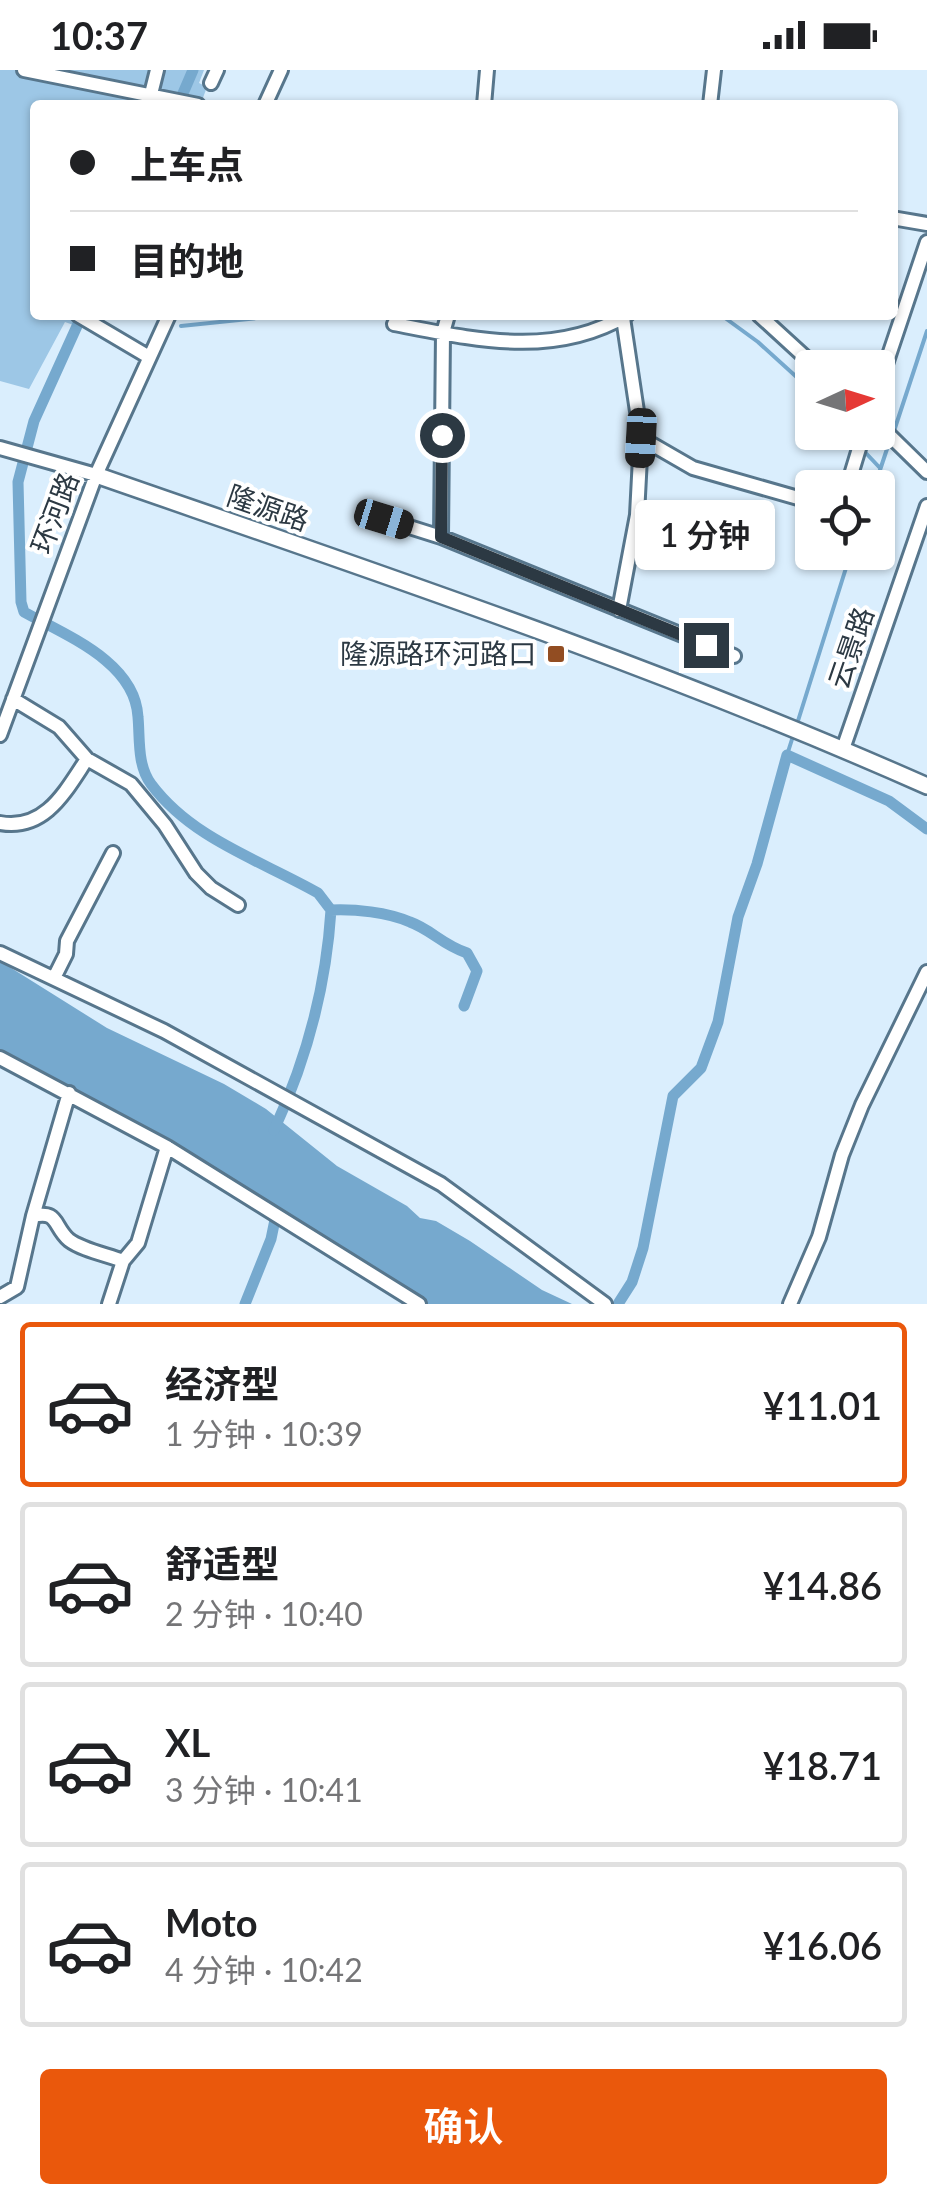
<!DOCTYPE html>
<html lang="zh">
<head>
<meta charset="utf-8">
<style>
	body { margin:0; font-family:Lato,"Noto Sans SC",sans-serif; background:#f6f6f6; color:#202124; height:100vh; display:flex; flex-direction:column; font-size:38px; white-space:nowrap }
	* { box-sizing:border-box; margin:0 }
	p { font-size:32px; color:#757577 }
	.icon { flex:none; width:55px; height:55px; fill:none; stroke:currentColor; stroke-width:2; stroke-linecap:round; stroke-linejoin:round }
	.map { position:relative; height:1234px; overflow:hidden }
	.side { display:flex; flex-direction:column; background:#fff; flex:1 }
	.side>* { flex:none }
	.top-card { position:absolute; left:30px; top:30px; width:868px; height:220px; border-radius:10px; box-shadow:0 2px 8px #0004; display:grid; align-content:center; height:220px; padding:0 40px; background:#fff }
	.needle { width:65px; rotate:86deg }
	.controls { position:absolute; left:795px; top:280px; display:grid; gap:20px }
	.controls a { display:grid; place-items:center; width:100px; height:100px; border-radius:10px; background:#fff; box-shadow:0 2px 8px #0004; font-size:50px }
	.end { position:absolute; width:45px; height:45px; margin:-22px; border:12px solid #2c3943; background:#fff; box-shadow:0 0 0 5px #fff }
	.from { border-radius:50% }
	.bubble { position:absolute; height:70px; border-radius:10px; background:#fff; box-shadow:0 2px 8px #0004; font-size:32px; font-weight:600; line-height:70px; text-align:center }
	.car { position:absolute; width:30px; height:60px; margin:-30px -15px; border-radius:12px; box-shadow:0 0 8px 2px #0007; background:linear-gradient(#222 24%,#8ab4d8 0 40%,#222 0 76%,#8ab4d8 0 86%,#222 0) }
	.top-card b { display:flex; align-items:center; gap:35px; height:95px; font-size:38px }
	.top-card b+b { border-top:2px solid #e0e0e0 }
	.top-card i { width:25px; height:25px; background:#202124 }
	ul { padding:18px 0 0; list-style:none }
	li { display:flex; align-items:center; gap:30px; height:165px; margin:0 20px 15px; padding:0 20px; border:5px solid #e0e0e0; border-radius:10px }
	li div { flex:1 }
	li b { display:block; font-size:38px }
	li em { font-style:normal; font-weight:600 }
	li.current { border-color:#ea580c }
	li>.icon { width:90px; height:90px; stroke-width:1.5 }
	.cta { display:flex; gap:20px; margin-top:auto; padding:20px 40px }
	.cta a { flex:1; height:115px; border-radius:10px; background:#ea580c; color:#fff; font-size:40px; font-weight:600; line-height:115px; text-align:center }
	.status { display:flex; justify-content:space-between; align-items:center; height:70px; padding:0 50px; background:#fff; direction:ltr }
	.status svg { height:28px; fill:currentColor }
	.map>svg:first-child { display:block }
	.green { fill:#9dc7e6 }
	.water { fill:#76a9ce }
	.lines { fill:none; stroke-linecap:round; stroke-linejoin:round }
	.stream { stroke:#76a9ce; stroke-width:4 }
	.canal { stroke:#76a9ce; stroke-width:11 }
	.minor-casing { stroke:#57768c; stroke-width:18 }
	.major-casing { stroke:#57768c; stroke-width:20 }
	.minor { stroke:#fff; stroke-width:12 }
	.major { stroke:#fff; stroke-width:15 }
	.route { stroke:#2c3943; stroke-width:12 }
	.poi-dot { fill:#924d22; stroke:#fff; stroke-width:4 }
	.labels { text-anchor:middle; stroke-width:8; stroke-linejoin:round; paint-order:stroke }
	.street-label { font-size:28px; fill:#2c3943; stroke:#fff }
	.poi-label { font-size:28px; fill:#2c3943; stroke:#fff; text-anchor:end }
</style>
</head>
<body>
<div class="status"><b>10:37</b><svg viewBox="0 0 49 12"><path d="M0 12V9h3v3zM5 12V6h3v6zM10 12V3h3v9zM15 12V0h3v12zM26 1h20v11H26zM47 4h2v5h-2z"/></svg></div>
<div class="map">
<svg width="927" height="1234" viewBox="0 0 927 1234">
	<rect width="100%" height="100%" fill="#daeefd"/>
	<path class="green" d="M0,0h204l-5,13 8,4 -6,16 -5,2h-161v210h52l-8,12 -14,-5 -36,67 -29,-8z"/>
	<path class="water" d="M0,891l107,67 117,56 42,25 71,57 70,40 13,12 16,3 34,20 72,49 30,14h-145l-265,-167 -162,-85z"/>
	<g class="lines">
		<path class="stream" d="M721,245l37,27 54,49
			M181,256l105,-11
			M894,361l33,-100
			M863,380l17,18
			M874,418l16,-48
			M797,654l54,-172
			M787,685l7,-22"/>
		<path class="canal" d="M178,35l15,-35
			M82,245l-48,106 -16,61 3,120 3,10c43,24 111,50 114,105 2,22 -1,48 13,67 41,55 109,76 167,109l13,17c-5,79 -24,149 -57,220
			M331,840c24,-1 56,2 79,12 22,8 31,22 57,31l10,18 -13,35
			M245,1234l26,-65 6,-29
			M618,1234l14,-22 11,-34 30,-152 28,-28 17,-46 20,-105 19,-53 30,-109 102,46 38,28"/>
		<g class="minor-casing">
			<path id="minor" d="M24,0l174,35
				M211,13l6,-13
				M151,24l6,-24
				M265,35l16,-35
				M484,35l3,-35
				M710,35l4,-35
				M892,148l35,6
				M78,245l71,42
				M759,245l58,53
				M394,254c79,15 159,35 233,-9
				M878,318l49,-146
				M878,354l49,48
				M641,368l52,30 119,34
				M0,378l96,27
				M847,418l17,-56
				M384,449l57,18 293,119
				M441,467l2,-204 5,-18
				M619,540l18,-95 4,-77 -18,-120
				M13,629l46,28 28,32 44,25 34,41 31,48 15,15 27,17
				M0,665l96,-260 73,-160
				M843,679l84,-243
				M0,753c45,8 65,-31 87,-64
				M0,883l164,78 277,153 164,120
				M54,908l12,-24 1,-13 46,-88
				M0,988l167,89 252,157
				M33,1146c26,-6 20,10 36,24 13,10 39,15 54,21
				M0,1227l17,-10 16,-71 36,-123
				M109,1234l14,-43 15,-18 29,-96
				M790,1234l29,-67 23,-82 20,-50 65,-133"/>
		</g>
		<g class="major-casing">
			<path id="major" d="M96,405c279,97 561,191 831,311"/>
		</g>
		<use href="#minor" class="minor"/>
		<use href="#major" class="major"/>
	</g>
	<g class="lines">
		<path class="route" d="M442,365l-1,102 265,108"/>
	</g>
	<rect class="poi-dot" x="546" y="574" width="20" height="20" rx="5"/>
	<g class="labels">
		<g class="street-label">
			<text transform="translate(268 438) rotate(19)" y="10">隆源路</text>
			<text transform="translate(55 443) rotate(-69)" y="10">环河路</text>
			<text transform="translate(851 578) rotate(-71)" y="10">云景路</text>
		</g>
		<g class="poi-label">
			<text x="536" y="594">隆源路环河路口</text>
		</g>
	</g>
</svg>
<div class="controls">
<a><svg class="needle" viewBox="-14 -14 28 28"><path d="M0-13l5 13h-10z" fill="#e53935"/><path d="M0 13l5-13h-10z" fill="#757577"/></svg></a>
<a><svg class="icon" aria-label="locate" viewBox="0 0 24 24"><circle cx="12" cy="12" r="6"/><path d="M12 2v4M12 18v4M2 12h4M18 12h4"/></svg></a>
</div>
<i class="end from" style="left:442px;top:365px"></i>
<i class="end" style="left:706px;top:575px"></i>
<div class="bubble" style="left:635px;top:430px;width:140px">1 分钟</div>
<i class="car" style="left:641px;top:368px;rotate:183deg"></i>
<i class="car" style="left:384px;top:449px;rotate:107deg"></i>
<div class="top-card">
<b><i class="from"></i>上车点</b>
<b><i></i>目的地</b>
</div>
</div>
<section class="side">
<ul>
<li class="current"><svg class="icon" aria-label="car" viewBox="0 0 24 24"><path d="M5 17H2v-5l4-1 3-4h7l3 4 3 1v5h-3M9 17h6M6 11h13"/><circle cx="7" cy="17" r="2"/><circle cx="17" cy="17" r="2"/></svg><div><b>经济型</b><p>1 分钟 · 10:39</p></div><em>¥11.01</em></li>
<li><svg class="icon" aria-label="car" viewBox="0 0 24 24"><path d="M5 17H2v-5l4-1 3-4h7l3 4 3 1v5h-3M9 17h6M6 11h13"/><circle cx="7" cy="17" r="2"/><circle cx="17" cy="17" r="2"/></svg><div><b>舒适型</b><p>2 分钟 · 10:40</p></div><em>¥14.86</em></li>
<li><svg class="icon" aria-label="car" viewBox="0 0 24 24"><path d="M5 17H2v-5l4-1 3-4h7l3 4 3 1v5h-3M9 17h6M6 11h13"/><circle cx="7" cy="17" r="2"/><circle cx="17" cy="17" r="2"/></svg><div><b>XL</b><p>3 分钟 · 10:41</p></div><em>¥18.71</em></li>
<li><svg class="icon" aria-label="car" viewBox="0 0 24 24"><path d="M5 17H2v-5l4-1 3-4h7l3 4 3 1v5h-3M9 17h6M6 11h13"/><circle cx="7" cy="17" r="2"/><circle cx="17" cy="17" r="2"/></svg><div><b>Moto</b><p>4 分钟 · 10:42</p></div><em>¥16.06</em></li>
</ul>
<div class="cta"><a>确认</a></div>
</section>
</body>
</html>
